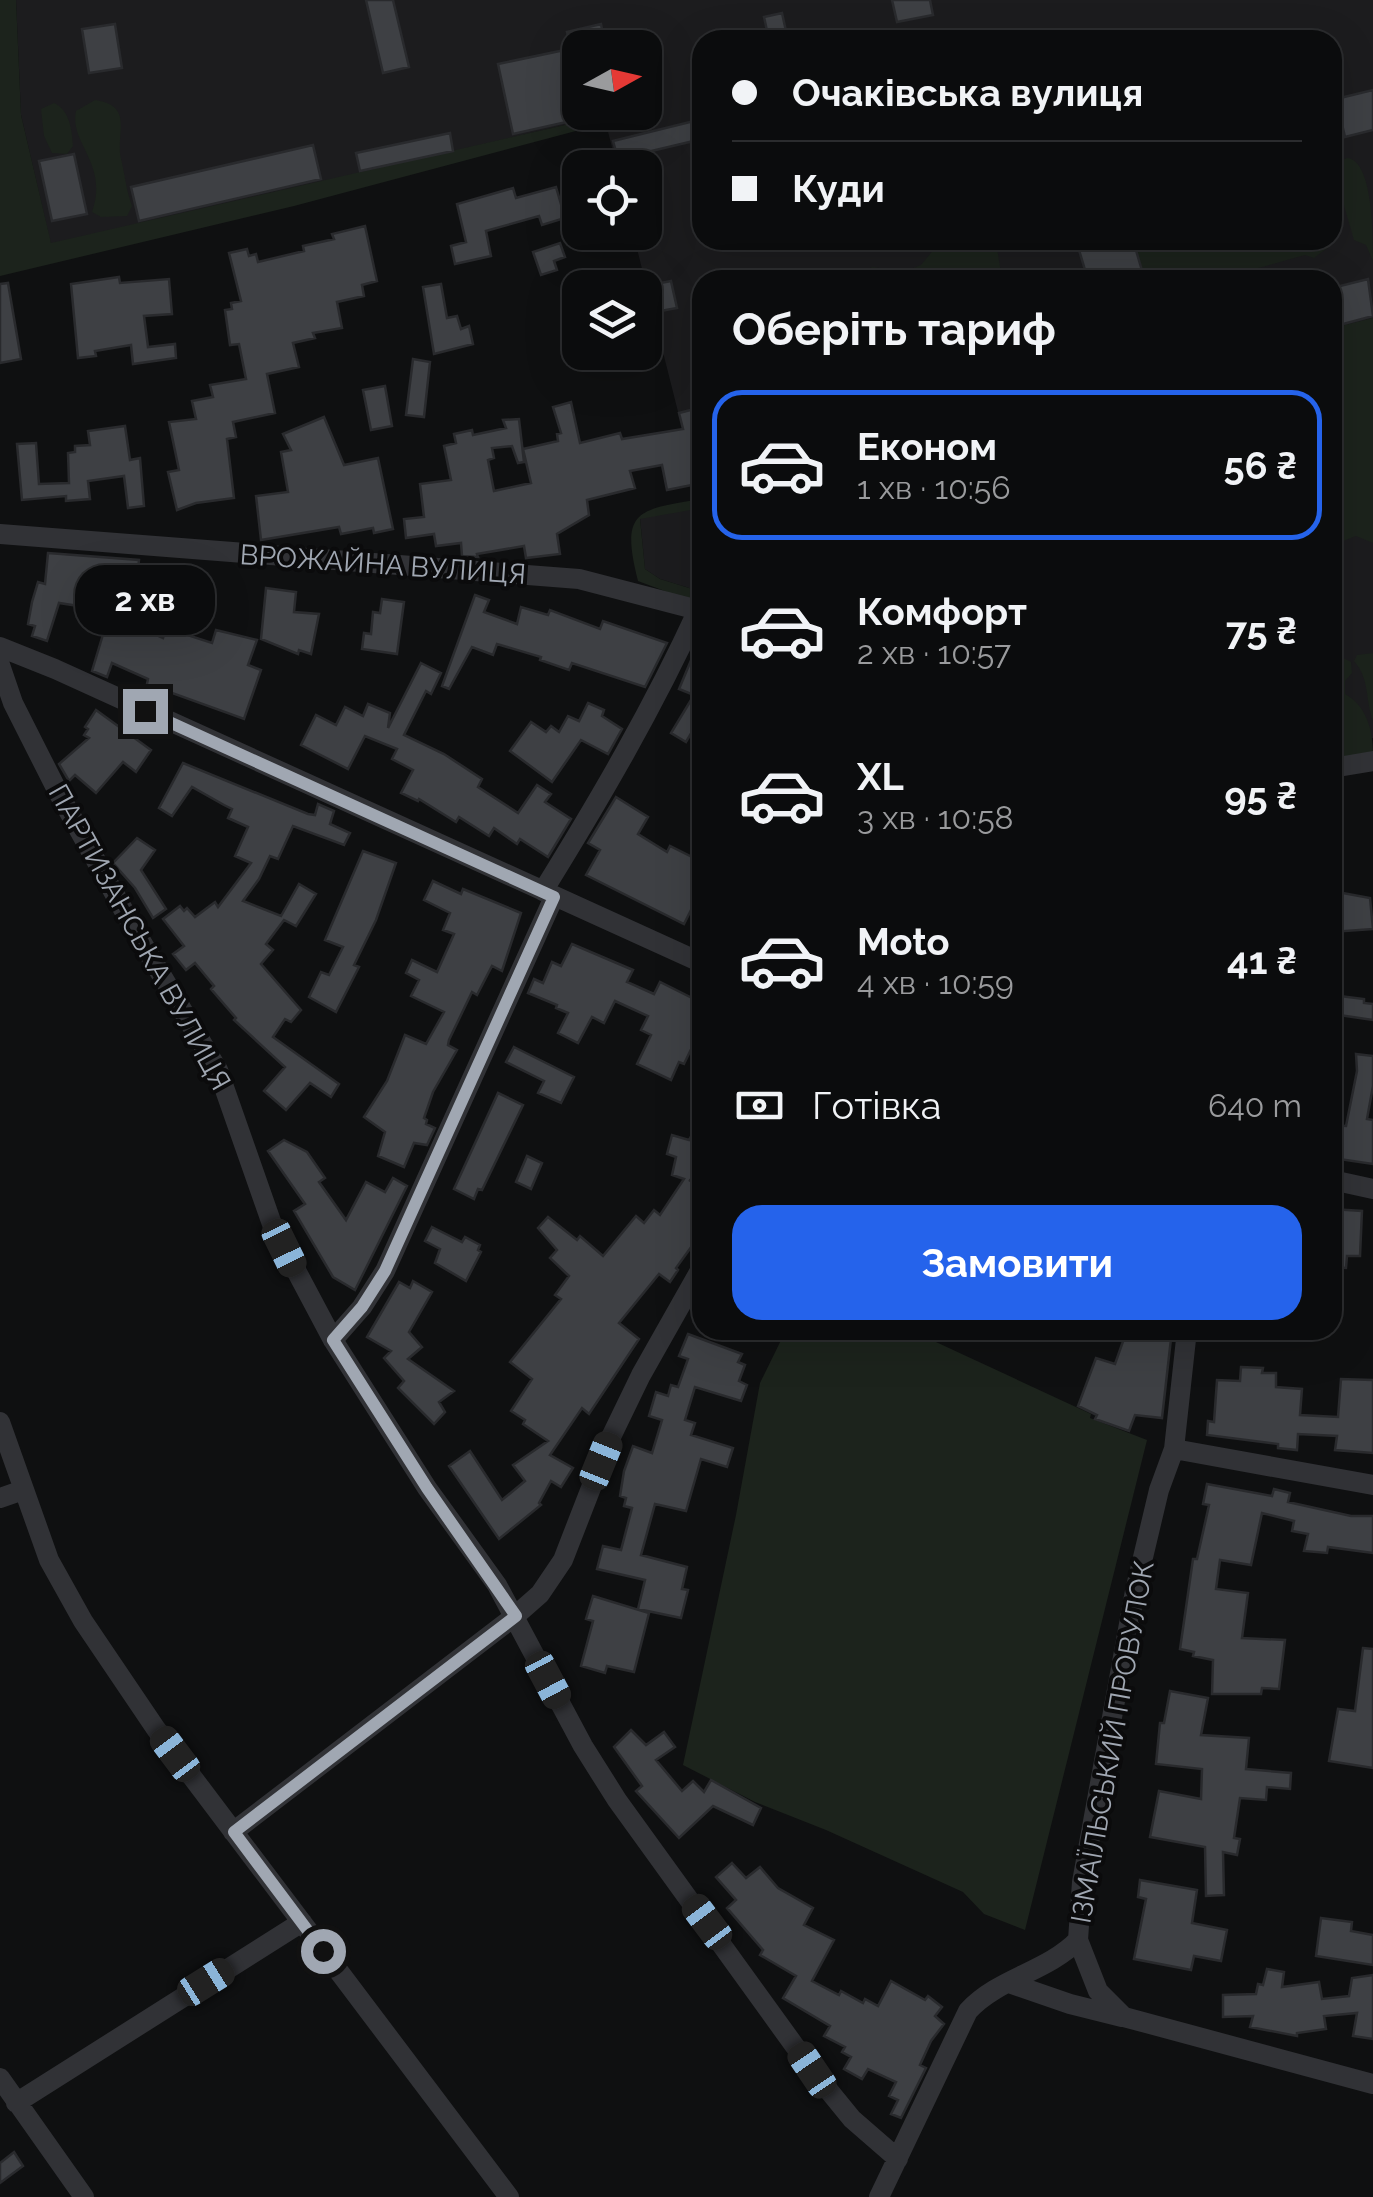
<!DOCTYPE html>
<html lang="uk">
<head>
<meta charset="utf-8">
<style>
	body { margin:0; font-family:Raleway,sans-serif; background:#141516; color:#f1f3f6; height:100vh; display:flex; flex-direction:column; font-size:38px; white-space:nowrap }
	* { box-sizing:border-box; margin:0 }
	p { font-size:32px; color:#9a9b9d }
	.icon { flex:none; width:55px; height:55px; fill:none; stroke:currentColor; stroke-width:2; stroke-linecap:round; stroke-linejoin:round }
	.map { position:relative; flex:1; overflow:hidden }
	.details { position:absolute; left:692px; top:270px; width:650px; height:1070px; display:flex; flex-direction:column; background:#0b0c0d; border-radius:30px; box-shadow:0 10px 40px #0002,0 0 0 2px #2b2c2e }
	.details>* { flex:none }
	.top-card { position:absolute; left:692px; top:30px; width:650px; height:220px; border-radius:30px; box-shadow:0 10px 40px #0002,0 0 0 2px #2b2c2e; display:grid; align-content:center; height:220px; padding:0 40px; background:#0b0c0d }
	.needle { width:65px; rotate:82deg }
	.controls { position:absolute; left:562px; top:30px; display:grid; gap:20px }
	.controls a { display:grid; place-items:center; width:100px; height:100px; border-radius:20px; background:#0b0c0d; box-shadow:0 10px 40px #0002,0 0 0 2px #2b2c2e; font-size:50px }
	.end { position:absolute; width:45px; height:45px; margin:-22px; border:12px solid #a0a7b2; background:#111; box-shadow:0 0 0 5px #111 }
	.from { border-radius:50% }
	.bubble { position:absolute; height:70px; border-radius:30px; background:#0b0c0d; box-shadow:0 10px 40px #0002,0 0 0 2px #2b2c2e; font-size:32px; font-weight:700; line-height:70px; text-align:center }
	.car { position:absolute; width:30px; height:60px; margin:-30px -15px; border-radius:12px; box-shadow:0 0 8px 2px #0007; background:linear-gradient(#222 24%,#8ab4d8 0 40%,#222 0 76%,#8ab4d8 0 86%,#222 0) }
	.top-card b { display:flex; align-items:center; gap:35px; height:95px; font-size:38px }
	.top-card b+b { border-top:2px solid #2b2c2e }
	.top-card i { width:25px; height:25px; background:#f1f3f6 }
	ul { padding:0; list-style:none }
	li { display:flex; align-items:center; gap:30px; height:150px; margin:0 20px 15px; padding:0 20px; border:5px solid transparent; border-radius:30px }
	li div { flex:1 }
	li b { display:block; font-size:38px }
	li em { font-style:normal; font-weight:700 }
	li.active { border-color:#2563eb }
	li>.icon { width:90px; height:90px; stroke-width:1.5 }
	h2 { padding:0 40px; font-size:45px; line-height:120px }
	.pay { display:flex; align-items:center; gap:25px; height:110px; padding:0 40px; font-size:38px }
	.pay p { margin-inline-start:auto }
	.primary-button { display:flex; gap:20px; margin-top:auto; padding:20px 40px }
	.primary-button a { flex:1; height:115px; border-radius:30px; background:#2563eb; color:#fff; font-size:40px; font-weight:700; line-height:115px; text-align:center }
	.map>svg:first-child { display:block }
	.built { fill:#1c1c1e; fill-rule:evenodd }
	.green { fill:#1c231c }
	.building { fill:#3e4044; stroke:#292a2d; stroke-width:2.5 }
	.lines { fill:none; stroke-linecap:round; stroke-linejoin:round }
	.minor { stroke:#313236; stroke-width:20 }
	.route { stroke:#a0a7b2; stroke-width:12 }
	.labels { text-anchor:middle; stroke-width:8; stroke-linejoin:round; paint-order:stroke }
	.street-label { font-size:28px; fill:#a0a7b2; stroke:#0b0b0c }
</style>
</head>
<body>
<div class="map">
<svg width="1373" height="2197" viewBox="0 0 1373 2197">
	<rect width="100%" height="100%" fill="#0f1011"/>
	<path class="built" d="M16,0h1357v738l-40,7 -1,-465h-630v312l-42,-13 -15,-10 -5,-51 62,-11 -69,-274 12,-1v-64l-28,-1 -13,-51 -553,129 -30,-130zM702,40h630v200h-630zM580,48h65v64h-65z"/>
	<path class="green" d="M0,0h16l5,115 30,128 553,-127 2,7 -312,83 -294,70z
		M95,100c40,6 20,33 26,59 4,16 5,31 11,47l-5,10 -26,1 -9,-5c17,-49 -23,-68 -16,-101z
		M54,103c16,7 18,28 19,43l-6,8 -15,-1 -8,-17 -3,-27z
		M1347,158c26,2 26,77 26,103l-7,-16 -12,-5 -20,-70 1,-6z
		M1333,212l3,25c-5,11 -14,14 -22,21l-9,-3 -90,25h-74l-11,-40h202z
		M977,240l19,1 6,39h-145l15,-13 32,5 17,-7 14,-17z
		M1373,318v225l-17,-7 -23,9v-113l6,-6 -6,-40v-58z
		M700,499l2,9 -62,11 5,50 15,10 42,13v13l-64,-24c-18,-71 -1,-71 62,-82z
		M1373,653v68c-8,-22 -3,-42 -19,-60l3,-6z
		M1332,658h11l8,4 1,11 -7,8v13c22,12 28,37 28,60l-40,7v-16l4,-1 -4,-6z
		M786,1330h124l181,84 -1,4 57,22 -122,490 -41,-16 -21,-22 -137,-62 -71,-28 -72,-37 53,-250 24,-132z"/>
	<path class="building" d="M366,0h27l16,67 -26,6z
		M892,0h38l3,15 -36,7z
		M782,13l6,27h-19l-5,-23z
		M115,24l7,44 -33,5 -7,-44z
		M601,24l3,15 42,-9 4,18h-70v71l-67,15 -15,-70 76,-16h-3l-4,-16z
		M651,55l11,46 -17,4v-49z
		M1373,90v40l-28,7 -9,-38z
		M698,120l4,19 -84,20 -5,-18z
		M450,133l3,18 -93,20 -4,-18z
		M313,145l8,34 -182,42 -8,-34z
		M74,154l13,60 -35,7 -13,-60z
		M556,187l9,31 -23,7 -3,-9 -53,15 5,25 -36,8 -4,-18 15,-4 -9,-38 56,-16 3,10z
		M365,226l12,55 -15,4 2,11 -27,6 5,26 -29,5 2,5 -22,5 6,24 -32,7 8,39 -42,9 3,15 -9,2 7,59 -38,5 -19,7 -9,-38 11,-2 -10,-48 27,-3 -4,-18 21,-4 -3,-12 36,-6 -7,-35 -9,1 -5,-35 7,-1 -1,-6 10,-2 -12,-48 18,-4 2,7 7,-2 2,8 46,-11 -1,-5 31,-7 -2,-5z
		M1076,240h57l10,34 -21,6h-34z
		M560,243l5,14 -11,4 3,9 -16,5 -8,-23z
		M618,271l5,17h-16l-4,-13z
		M119,277l1,6 49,-4 3,35 -28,2 4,31 27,-3 1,14 -43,6 -2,-19 -36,6 1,5 -18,2 -7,-74z
		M1368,279l5,37 -41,11v-39z
		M671,281l6,27 -22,4 -5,-27z
		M8,283l13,76 -21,4v-79z
		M441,284l6,34 10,-2 4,13 8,-3 4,18 -39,10 -11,-67z
		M413,359l17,3 -6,55 -18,-2z
		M385,386l7,40 -21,4 -8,-40z
		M571,402l9,41 40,-10 2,6 61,-10 -4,-16 23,-6v76l-35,7 -5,-25 -32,6 5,17 -48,12 2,15 -32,19 3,20 -34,4 -2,-12 -47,8 1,3 -16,-1 -1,-13 -25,3 -2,-12 -28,4 -2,-19 20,-2 -4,-33 31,-4 -7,-34 12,-3 -2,-9 18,-4 1,5 33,-7 -3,-8 16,-1 5,43 -6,1 -6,-17 -20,2 2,10 -6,2 6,31 37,-8 -8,-34 35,-8 -1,-7 4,-1 -8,-26z
		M324,417l20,48 34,-7 15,71 -19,4 -1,-5 -32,6 -2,-7 -78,13 -5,-44 32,-4 -7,-40 10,-2 -8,-16z
		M125,426l5,34 10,-2 4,48 -16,2 -4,-32 -36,5 2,18 -24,2v-5l-44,4 -5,-56 19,-1 3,41 30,-1 -1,-30 7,-1v-6l15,-1 -2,-14z
		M48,553l91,7 -7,64 31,14 3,-10 46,15 4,-13 41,10 -9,25 13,5 -17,49 -97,-35 1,-5 -36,-16 -5,14 -15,-6 18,-60 -51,-8 -12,38 -15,-5 3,-10 -7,-2 4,-22 6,-20 7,2z
		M266,588l30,4 -2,20 25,2 -8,40 -12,-4 -1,4 -37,-15z
		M475,595l14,5 -5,12 33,12 4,-17 27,8 2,-5 50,19 3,-8 64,22 -22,44 -73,-24 -3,7 -29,-10 1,-3 -44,-13 -4,11 -21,-8 -23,42 -7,-3z
		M382,599l22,3 -7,52 -35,-5 2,-16 7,1 2,-22 7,1z
		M702,634v81l-16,27 -15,-9 23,-38 -15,-6z
		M421,663l20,10 -10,21 -5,-3 -22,44 40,19 38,25 -4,8 40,26 19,-28 14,9 -6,8 26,17 -23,38 -28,-18 -3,5 -23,-16 -5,8 -30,-19 -3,5 -37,-23 -1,2 -17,-8 12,-23 -21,-11 5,-10 -32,-13 -17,33 -47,-24 15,-30 20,10 9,-18 18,9 5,-12 22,9 -2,15z
		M588,703l16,7 -2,6 20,13 -14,25 -27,-14 -29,42 -42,-31 21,-29 15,10 5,-6 8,6 9,-16 11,5z
		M96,710l55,40 -15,22 -13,-10 -27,31 -21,-18 -6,6 -10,-17 30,-26 -5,-3 4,-6 -3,-2z
		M183,763l125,51 7,1 3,-11 16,7 -4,13 20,9 -6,12 -51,-19 -15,33 -8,-3 -11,23 -16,22 38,15 18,-32 17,10 -20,32 -12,-6 -18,24 7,6 -12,14 40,46 -10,12 -6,-3 -12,18 66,47 -8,13 -21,-14 -24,27 -22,-19 21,-24 -51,-47 2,-2 -25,-29 3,-3 -19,-23 -9,7 -13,-16 11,-8 -21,-27 17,-13 4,5 3,-3 8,9 20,-15 3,5 33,-44 -16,-7 13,-29 -20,-9 4,-9 -8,-4 -32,-18 -20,29 -13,-8z
		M616,797l32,20 -10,17 29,18 3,-6 32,16v26l-18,36 -98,-49 14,-25 -12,-7z
		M137,838l18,12 -14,20 25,39 -13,9 -18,-30 -22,-25z
		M363,851l33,12 -20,57 -22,45 5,2 -23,45 -27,-15 12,-25 8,3 14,-28 -18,-7z
		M433,881l28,13 2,-5 58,24 -19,58 -10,-5 -15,29 -5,-3 -23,48 -1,5 9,5 -24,42 -9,26 3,2 -1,4 9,4 -8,17 -13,-2 -10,24 -26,-11 7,-24 -21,-15 23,-36 18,-46 21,9 18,-32 -33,-16 8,-16 -13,-7 6,-13 25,12 17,-38 -11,-4 7,-17 -26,-13z
		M1332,891l38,7 3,31 -41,3z
		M572,944l61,26 -6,12 27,12 6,-12 42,21v38l-6,-2 -12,25 -5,-2 -8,18 -34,-16 14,-29 -10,-5 7,-14 -33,-15 -11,22 -12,-6 -14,26 -20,-10 10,-20 -12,-5 1,-3 -29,-12 6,-14 9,4 9,-21 9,4z
		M1332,995l32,4v4l9,1v16l-41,-6z
		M514,1047l60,30 -13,26 -23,-10 6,-12 -38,-19z
		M1356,1054l17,2v30l-6,33 6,1v44l-41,-6v-33l14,1 11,-55z
		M498,1093l25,12 -41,85 -4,-1 -4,10 -20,-10z
		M702,1116v38l-7,28 -6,-2 13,9v43l-26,36 2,2 -8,12 -11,-8 -40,49 20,16 -50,75 -7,-6 -32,47 23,13 -12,19 -10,-6 -12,22 2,2 -42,34 -50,-73 21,-15 32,49 23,-19 -12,-16 35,-24 -25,-17 2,-4 -14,-9 21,-32 -22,-17 51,-63 -6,-4 14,-19 -19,-18 7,-8 -19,-22 10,-11 29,23 3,-4 23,20 33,-40 8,7 10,-13 6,5 24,-36 -12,-4 4,-18 -9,-3 5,-19 17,5z
		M284,1140l23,12 18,26 -6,4 27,38 20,-38 19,10 8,-14 14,8 -52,104 -22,-13 -39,-66 11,-7 -37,-53z
		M527,1156l15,7 -11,26 -15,-7z
		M1332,1209l30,2 -2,45h-13l-1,12 -14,-1z
		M432,1227l30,15 3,-5 15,8 -2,5 3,2 -15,29 -31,-18 5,-14 -15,-8z
		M413,1281l19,11 -23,40 13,15 -14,12 46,32 -15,11 6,10 -11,12 -36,-36 6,-7 -20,-23 7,-7 -24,-14 32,-55 11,6z
		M1127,1330h45l-10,88 -27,-3 -6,16 -34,-12 2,-4 -19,-9 18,-48 19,6z
		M688,1334l54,20 -4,8 7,3 -6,16 8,4 -6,16 -46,-14 -10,33 10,3 -4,12 42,13 -6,19 -26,-8 -15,52 -31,-7 -14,51 46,12 -5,22 6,1 -7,28 -43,-9 7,-29 -48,-11 6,-23 18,4 11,-42 -8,-2 2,-8 -6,-2 4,-25 9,-25 19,7 10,-33 -13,-4 7,-24 12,4 3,-11 7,2 10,-28 -9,-3z
		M1241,1367l22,1 -1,5h14v14l26,2 -2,26 38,2 3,-38 32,1v73l-38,-3 2,-14 -39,-2 -1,16 -19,-2v-4l-71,-9 1,-14 6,1 3,-42 23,1z
		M1207,1484l65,12 2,-7 16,4 -2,9 63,14h22v37l-45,-6 -1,6 -23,-2 4,-17 -16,-3 2,-10 -32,-8 -11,52 -31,-5 -4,29 32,4 -6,45 43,2 -6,49 -17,-1 -1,6h-49l1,-34 -20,-4 1,-4 -14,-3 13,-90h4l12,-54 -6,-1z
		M593,1596l56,17 -15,59 -27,-6 -2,7 -24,-7 12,-45 -7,-2z
		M1363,1648l10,1v119l-44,-7 9,-52 17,2z
		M1170,1691l38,7 -7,37 48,3 -3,31 45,4 -1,16 -23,-2 -1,13 -26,-2 -6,40 6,1 -3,16 -14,-3 1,43 -18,1 -1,-49 -55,-10 9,-46 42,8 1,-30 -46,-5 4,-41h4z
		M631,1730l15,15 18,-13 11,15 -19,13 26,31 11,-10 11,11 7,-12 50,28 -8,17 -40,-19 -34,32 -43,-47 6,-5 -28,-39z
		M732,1863l14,15 14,-11 18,21 35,20 -9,17 30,15 -22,41 27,14 2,-4 22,12 2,-4 13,7 13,-25 34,19 3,-4 14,11 -7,9 9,8 -13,17 -11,24 6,3 -25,50 -10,-4 7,-14 -9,-4 7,-14 -28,-13 -6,10 -18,-10 7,-12 -9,-5 3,-5 -21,-11 6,-10 -47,-28 13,-22 -36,-21 3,-5 -36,-42 9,-8 -20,-23z
		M1140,1880l57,10 -5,33 35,7 -6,31 -27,-5 -3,14 -57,-11 12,-60 -8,-2z
		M1321,1918l31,4 -1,9 22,4v30l-57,-9z
		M1267,1969l17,3 -2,15 37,-5 3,17 27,-3 3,-18 21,-3v64l-20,-3 4,-23 -33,3 2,13 -29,4v3l-47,-9 3,-11 -30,1v-22l33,-1 2,-10 5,1z
		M14,2152l9,14 -23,17v-20z"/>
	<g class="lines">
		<path class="minor" d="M0,534l579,45 123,32
			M0,647l55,22 647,294
			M0,665l13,38 46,91 75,135 84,141 55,157 60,113 94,148 70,97 86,161 34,54 195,270 40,49 46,40
			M1332,768l41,-7
			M543,891c57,-92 110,-183 155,-281
			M1332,1180l41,9
			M333,1340l29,-33 23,-36 169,-374
			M0,1422l49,138 34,61 73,108 353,468
			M1174,1449l199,36
			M0,1498l23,-8
			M233,1832l282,-216 25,-22 23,-34 47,-121 31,-64 61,-108
			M1078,1940l20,51 26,26 249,67
			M1009,1983l61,21 52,13
			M0,2078l84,119
			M16,2103l286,-181
			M879,2197l89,-186c30,-33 79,-39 110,-71l4,-58 53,-291 24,-101 15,-41 13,-119"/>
	</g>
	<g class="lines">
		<path class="route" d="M145,711l409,186 -169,374 -23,36 -29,33 94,148 89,128 -282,216 89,119"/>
	</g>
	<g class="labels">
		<g class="street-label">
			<text transform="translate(383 564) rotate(4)" y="10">ВРОЖАЙНА ВУЛИЦЯ</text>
			<text transform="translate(140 937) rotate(61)" y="10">ПАРТИЗАНСЬКА ВУЛИЦЯ</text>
			<text transform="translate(1112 1742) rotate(-80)" y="10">ІЗМАЇЛЬСЬКИЙ ПРОВУЛОК</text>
		</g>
	</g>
</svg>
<div class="controls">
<a><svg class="needle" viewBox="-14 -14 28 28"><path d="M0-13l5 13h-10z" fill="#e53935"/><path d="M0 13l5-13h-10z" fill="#9a9b9d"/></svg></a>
<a><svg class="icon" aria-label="locate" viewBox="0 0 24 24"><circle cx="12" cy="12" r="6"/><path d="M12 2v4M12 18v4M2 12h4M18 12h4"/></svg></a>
<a><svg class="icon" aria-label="layers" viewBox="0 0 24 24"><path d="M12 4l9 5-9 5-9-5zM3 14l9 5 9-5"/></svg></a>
</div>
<i class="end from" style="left:323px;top:1951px"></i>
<i class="end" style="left:145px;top:711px"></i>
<div class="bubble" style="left:75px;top:565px;width:140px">2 хв</div>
<i class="car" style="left:284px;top:1248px;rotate:154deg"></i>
<i class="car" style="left:601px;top:1461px;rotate:22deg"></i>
<i class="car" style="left:548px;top:1680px;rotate:152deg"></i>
<i class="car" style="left:175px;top:1754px;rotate:323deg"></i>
<i class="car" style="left:707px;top:1922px;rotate:323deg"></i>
<i class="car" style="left:206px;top:1982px;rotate:58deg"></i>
<i class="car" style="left:812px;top:2070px;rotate:326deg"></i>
<div class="top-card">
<b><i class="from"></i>Очаківська вулиця</b>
<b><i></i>Куди</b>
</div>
<section class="details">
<h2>Оберіть тариф</h2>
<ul>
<li class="active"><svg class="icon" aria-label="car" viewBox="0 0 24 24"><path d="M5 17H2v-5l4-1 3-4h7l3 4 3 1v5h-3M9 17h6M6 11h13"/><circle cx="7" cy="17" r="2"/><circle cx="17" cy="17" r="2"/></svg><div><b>Економ</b><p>1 хв · 10:56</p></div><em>56 ₴</em></li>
<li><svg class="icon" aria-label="car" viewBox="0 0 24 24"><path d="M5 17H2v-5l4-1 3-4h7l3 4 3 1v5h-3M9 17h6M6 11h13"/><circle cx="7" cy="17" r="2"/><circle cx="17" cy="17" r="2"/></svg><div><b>Комфорт</b><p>2 хв · 10:57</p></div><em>75 ₴</em></li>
<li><svg class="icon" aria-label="car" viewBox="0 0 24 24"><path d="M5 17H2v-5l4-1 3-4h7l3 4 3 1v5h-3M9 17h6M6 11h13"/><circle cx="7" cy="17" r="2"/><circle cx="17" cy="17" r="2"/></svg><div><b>XL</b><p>3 хв · 10:58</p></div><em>95 ₴</em></li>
<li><svg class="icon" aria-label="car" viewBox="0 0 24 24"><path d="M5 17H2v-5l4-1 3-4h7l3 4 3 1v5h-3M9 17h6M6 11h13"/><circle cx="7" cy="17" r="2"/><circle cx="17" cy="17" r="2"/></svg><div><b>Moto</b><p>4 хв · 10:59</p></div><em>41 ₴</em></li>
</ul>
<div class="pay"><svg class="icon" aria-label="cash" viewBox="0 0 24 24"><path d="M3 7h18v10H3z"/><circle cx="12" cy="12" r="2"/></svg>Готівка<p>640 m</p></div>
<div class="primary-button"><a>Замовити</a></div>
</section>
</div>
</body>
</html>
